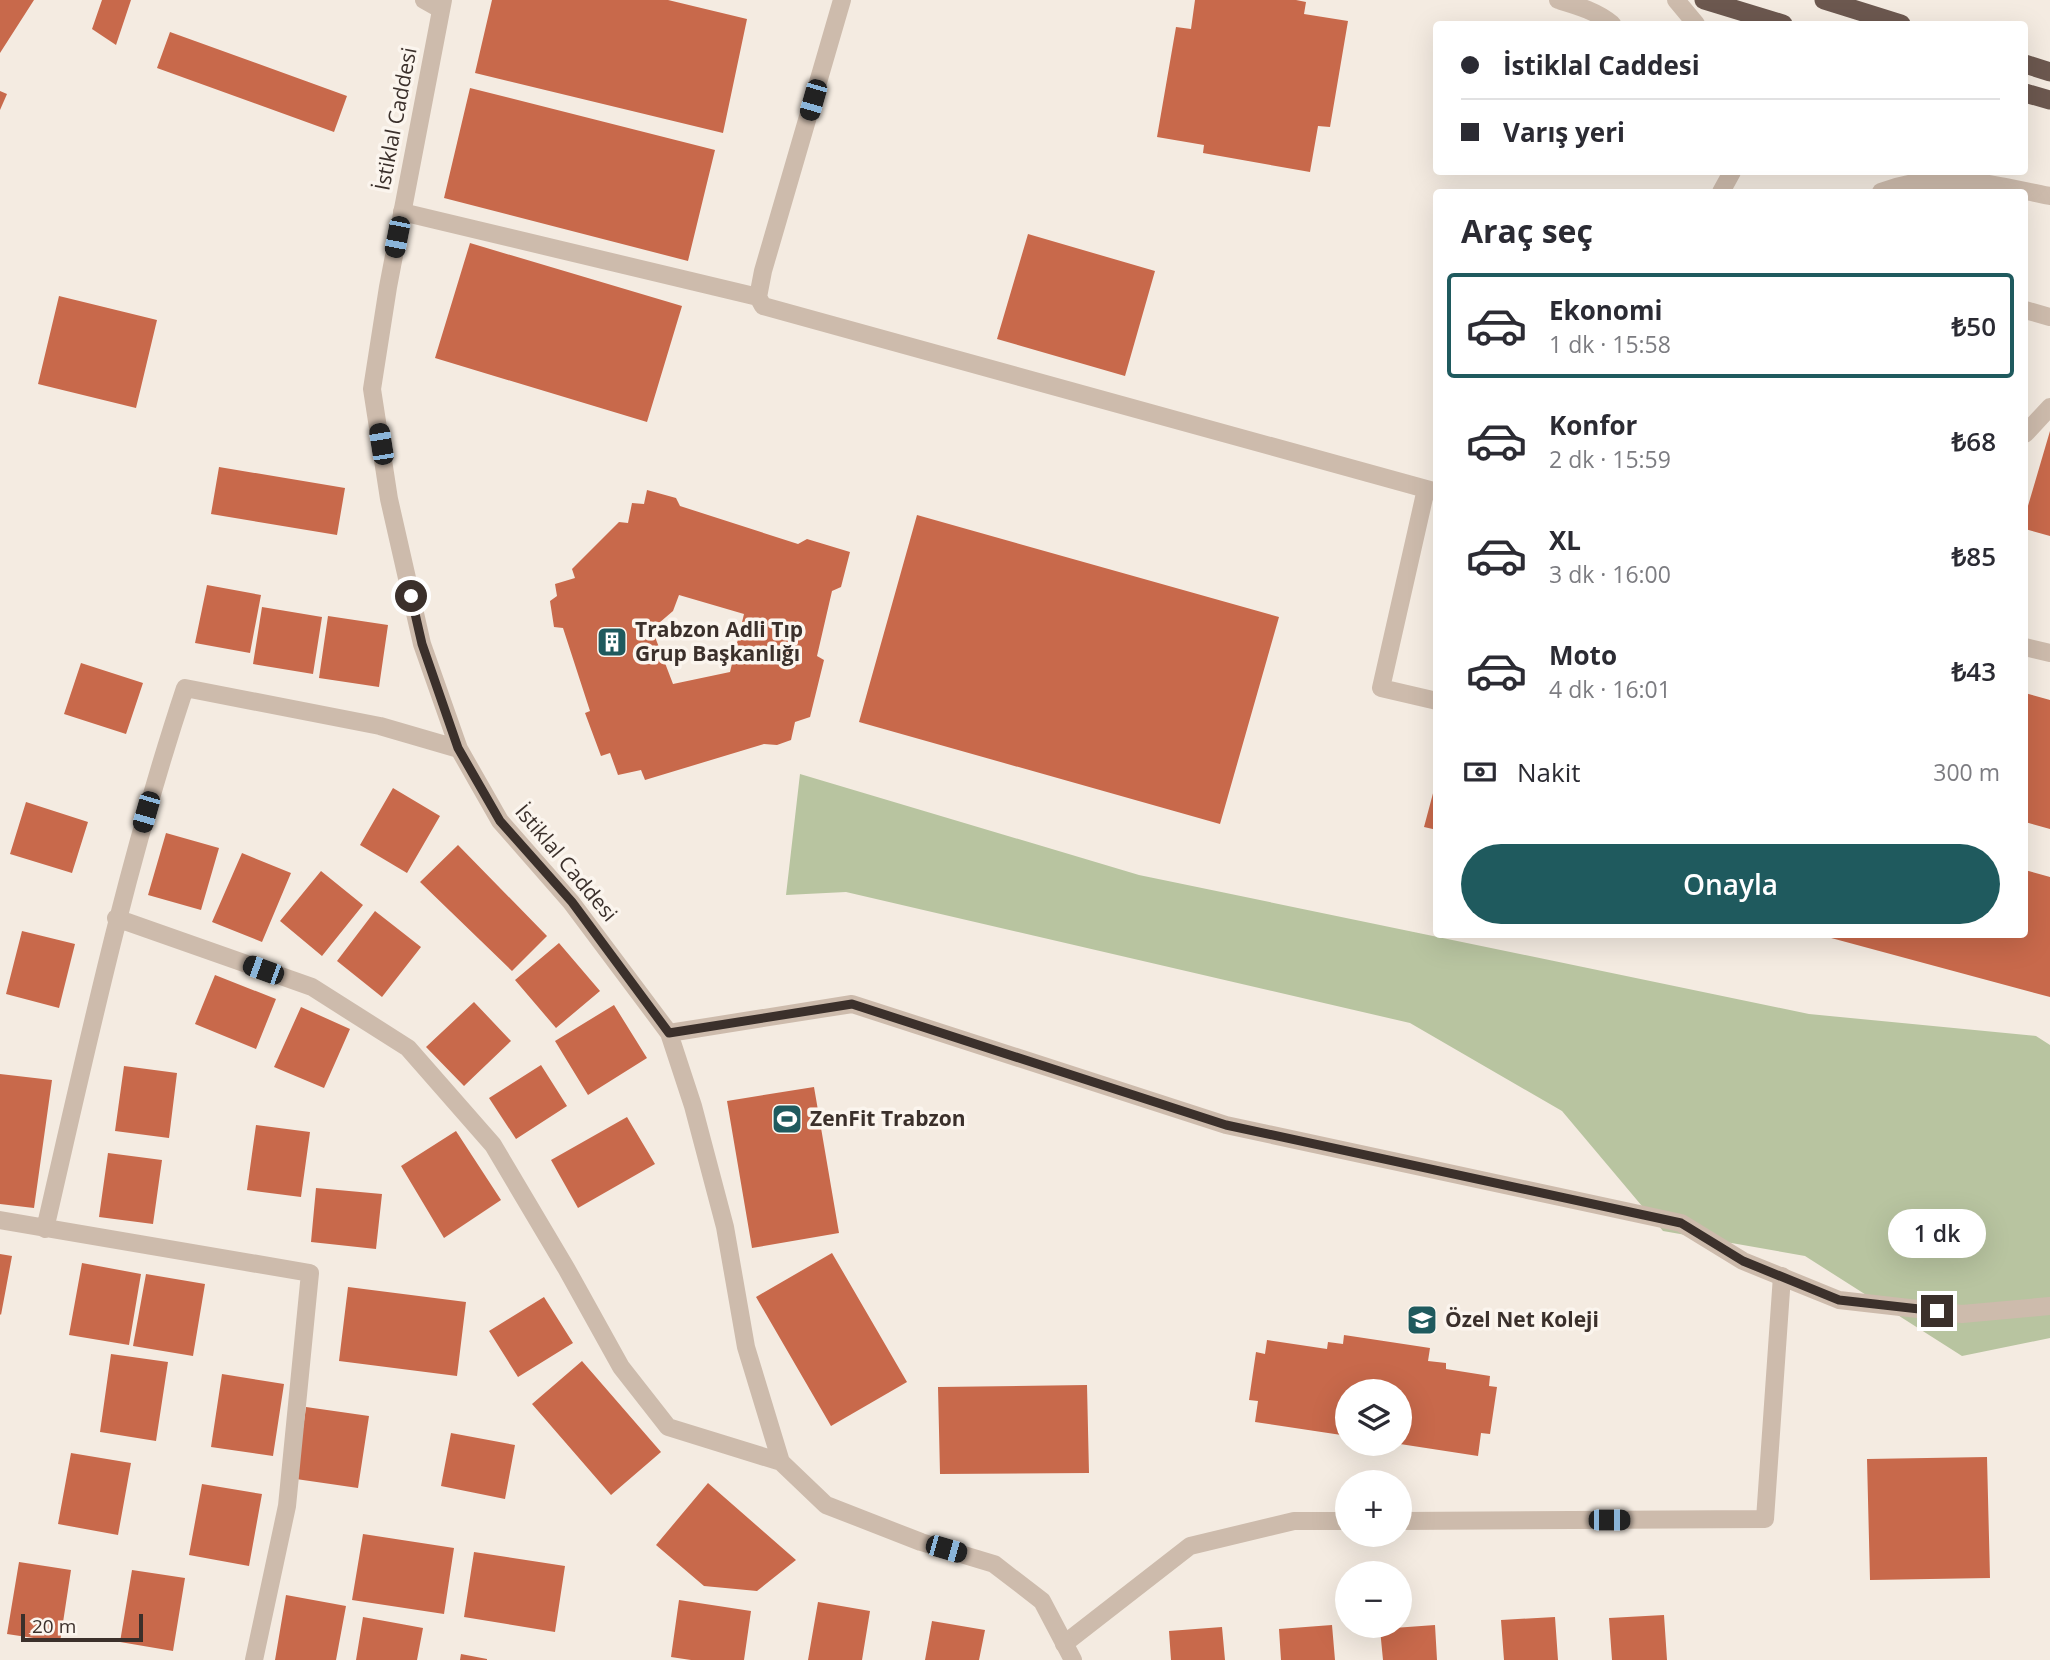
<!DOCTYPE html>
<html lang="tr">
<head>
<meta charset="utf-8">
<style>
	body { margin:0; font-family:"Open Sans",sans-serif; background:#f2f2f3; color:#2b2b33; height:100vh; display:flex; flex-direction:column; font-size:26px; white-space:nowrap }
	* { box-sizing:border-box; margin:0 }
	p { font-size:23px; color:#7c7c81 }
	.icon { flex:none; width:38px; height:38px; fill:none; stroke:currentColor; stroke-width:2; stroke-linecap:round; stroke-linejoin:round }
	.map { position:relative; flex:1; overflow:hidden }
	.panel { position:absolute; left:1433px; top:189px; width:595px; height:749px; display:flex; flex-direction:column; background:#fff; border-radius:7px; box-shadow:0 7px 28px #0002 }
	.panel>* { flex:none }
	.banner { position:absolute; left:1433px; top:21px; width:595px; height:154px; border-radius:7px; box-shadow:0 7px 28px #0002; display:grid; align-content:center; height:154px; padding:0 28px; background:#fff }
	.fabs { position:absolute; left:1335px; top:1379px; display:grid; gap:14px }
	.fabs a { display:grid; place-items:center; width:77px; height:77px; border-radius:50%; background:#fff; box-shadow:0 7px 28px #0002; font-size:35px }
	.scale { position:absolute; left:21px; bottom:18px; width:122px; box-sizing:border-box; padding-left:7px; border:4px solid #3b302b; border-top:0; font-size:19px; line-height:24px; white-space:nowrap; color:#3b302b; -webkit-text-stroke:5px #fbf5ee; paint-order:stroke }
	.end { position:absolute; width:32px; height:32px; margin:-16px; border:9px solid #3b302b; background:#fff; box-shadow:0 0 0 4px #fff }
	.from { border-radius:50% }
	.bubble { position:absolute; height:49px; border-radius:24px; background:#fff; box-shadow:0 7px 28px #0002; font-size:23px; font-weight:600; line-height:49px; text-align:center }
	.car { position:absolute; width:21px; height:42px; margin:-21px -10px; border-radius:9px; box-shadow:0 0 5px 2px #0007; background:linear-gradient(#222 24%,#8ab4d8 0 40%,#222 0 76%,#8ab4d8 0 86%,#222 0) }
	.banner b { display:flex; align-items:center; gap:24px; height:66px; font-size:26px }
	.banner b+b { border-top:2px solid #e1e1e2 }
	.banner i { width:18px; height:18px; background:#2b2b33 }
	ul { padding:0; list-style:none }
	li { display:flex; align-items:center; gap:21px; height:105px; margin:0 14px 10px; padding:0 14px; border:4px solid transparent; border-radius:7px }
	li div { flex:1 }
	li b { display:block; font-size:26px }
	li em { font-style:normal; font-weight:600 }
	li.selected { border-color:#1f5a5e }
	li>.icon { width:63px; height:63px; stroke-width:1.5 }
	h2 { padding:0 28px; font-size:32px; line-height:84px }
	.pay { display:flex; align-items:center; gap:18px; height:77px; padding:0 28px; font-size:26px }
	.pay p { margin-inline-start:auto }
	.primary-button { display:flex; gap:14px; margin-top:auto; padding:14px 28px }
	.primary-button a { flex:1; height:80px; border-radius:42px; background:#1f5a5e; color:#fff; font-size:28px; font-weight:600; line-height:80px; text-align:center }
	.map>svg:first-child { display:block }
	.green { fill:#b8c4a0 }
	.building { fill:#c8694b; fill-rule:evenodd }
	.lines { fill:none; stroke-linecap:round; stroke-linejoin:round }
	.service { stroke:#cdbbac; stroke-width:18 }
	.minor { stroke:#cdbbac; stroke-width:18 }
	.trunk { stroke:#6c584f; stroke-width:19 }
	.route { stroke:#3b302b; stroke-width:9 }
	.labels { text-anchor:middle; stroke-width:7; stroke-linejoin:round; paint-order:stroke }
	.street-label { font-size:21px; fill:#3b302b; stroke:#fbf5ee }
	.poi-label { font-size:21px; font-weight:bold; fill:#3b302b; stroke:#fbf5ee; text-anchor:start }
</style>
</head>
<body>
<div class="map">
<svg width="2050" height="1660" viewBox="0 0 2050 1660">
	<rect width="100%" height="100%" fill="#f4ebe1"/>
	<path class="green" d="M800,774l339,101 670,139 227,22 14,9v293l-88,18 -157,-100 -142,-25 -101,-120 -152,-88 -564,-131 -60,3z"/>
	<path class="building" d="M0,0h34l-34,53z
		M102,0h29l-15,45 -24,-16z
		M492,0h176l79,19 -24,114 -248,-60z
		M1195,0h101l10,2 -2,12 44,7 -18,106 -12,-1 -8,46 -107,-19 1,-8 -47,-8 19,-110 15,2z
		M170,32l177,64 -13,36 -177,-64z
		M470,88l245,62 -27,111 -244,-63z
		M0,91l7,3 -7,16z
		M1028,234l127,37 -30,105 -128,-37z
		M470,243l212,63 -35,116 -212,-64z
		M59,296l98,24 -21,88 -98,-24z
		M2050,431v105l-25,-7v-13z
		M219,467l126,21 -8,47 -126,-21z
		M647,490l29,8 4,8 118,38 9,-5 43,13 -9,35 -9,4 -15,65 7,4 -14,57 -15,5 -4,18 -14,5 -13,-1 -119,36 -4,-10 -23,5 -8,-22 -9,3 -16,-43 5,-2 -27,-83 -9,-1 -4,-26 7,-5 -2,-12 20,-6 -3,-9 47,-47 9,1 4,-20 12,1zM679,595l65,19 -14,58 -57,12 -21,-55 21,-18z
		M917,515l362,102 -59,207 -361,-102z
		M207,585l54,10 -11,58 -55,-10z
		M262,607l60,10 -9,57 -60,-10z
		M328,616l60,9 -9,62 -60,-9z
		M81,663l62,20 -17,51 -62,-20z
		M2025,693l25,7v129l-25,-7z
		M1436,782h1v48l-13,-3z
		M393,788l47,28 -33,57 -47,-28z
		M26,802l62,20 -16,51 -62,-19z
		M166,833l53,15 -18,62 -53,-15z
		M458,845l89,91 -35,35 -92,-89z
		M242,853l49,20 -29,69 -50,-20z
		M2025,870l25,7v120l-230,-62 205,-1z
		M321,871l42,34 -41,51 -42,-35z
		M375,911l46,36 -39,50 -45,-36z
		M22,931l53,13 -16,64 -53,-14z
		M559,943l41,48 -44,37 -41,-48z
		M215,975l61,24 -20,50 -61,-25z
		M474,1002l37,39 -47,45 -38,-39z
		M614,1005l33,53 -59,37 -33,-54z
		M301,1007l49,22 -26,59 -50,-21z
		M541,1065l26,41 -51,33 -27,-41z
		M124,1066l53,7 -8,65 -54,-7z
		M0,1074l52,6 -18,128 -34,-4z
		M814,1087l25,146 -87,15 -25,-147z
		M627,1117l28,47 -77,44 -27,-48z
		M256,1125l54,7 -9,65 -54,-7z
		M456,1131l45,69 -57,38 -43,-72z
		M108,1153l54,7 -9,64 -54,-7z
		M316,1188l66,6 -6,55 -65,-7z
		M832,1253l75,129 -76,44 -75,-129z
		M0,1254l12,2 -11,59 -1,-1z
		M82,1263l59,11 -12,71 -60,-10z
		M146,1274l59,10 -12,72 -60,-10z
		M348,1287l118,15 -9,74 -118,-15z
		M544,1297l29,46 -55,34 -29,-46z
		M1344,1335l86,13 -2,13 18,2v6l44,7 -1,10 8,1 -7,47 -9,-1 -3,23 -78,-12v-53h-52v45l-93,-14 3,-21 -9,-1 7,-48 9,2 2,-14 60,9 1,-7 15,2z
		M111,1354l57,8 -12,79 -56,-9z
		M582,1361l79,91 -50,43 -79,-91z
		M222,1374l62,10 -11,72 -62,-9z
		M1087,1385l2,88 -149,1 -2,-87z
		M306,1407l63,9 -11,72 -62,-9z
		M451,1433l64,12 -10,54 -64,-13z
		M71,1453l60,10 -13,72 -60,-11z
		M1987,1457l3,121 -120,2 -3,-121z
		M708,1483l88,77 -39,31 -53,-5 -48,-41z
		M202,1484l60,10 -13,72 -60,-11z
		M363,1534l91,14 -10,66 -92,-14z
		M474,1552l91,14 -10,66 -91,-15z
		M19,1562l52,8 -11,72 -53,-8z
		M132,1570l53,8 -12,73 -53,-9z
		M286,1595l60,11 -10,54h-61z
		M679,1600l72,11 -7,49h-53l-20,-3z
		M818,1602l52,9 -8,49h-54z
		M1664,1615l3,45h-55l-3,-42z
		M363,1617l60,11 -6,32h-61z
		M1555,1617l3,43h-54l-3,-40z
		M932,1621l53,9 -6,30h-54z
		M1332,1625l3,35h-54l-2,-31z
		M1435,1625l2,35h-54l-3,-31z
		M1222,1627l3,33h-54l-2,-29z
		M461,1654l26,5v1h-27z"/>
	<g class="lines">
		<path class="service" d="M842,0l-79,271 -5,26 5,9 674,186
			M1558,0c20,6 38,11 54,24
			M1676,0l20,24
			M1721,192l11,-20
			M1881,192c60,-23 108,-8 169,4
			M402,212l356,85
			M2025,310l25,7
			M2025,434l25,-27
			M1426,489l-45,199 56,13
			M2025,647l25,6
			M1400,1521l365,-2 17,-243
			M1064,1644l126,-98 104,-25h54"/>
		<path class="minor" d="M424,0l16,9
			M443,0l-55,287 -16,102 17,110 33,145 37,105 41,72 71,81 98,131 24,73 32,121 21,120 35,115 45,43 95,37 73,22 48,37 31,59
			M116,918l196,69 96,61 85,97 73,123 55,99 47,60 113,35
			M669,1033l183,-29 374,121 455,98 62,38 96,39 123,14 88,-8
			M0,1220l310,53 -23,233 -33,154
			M45,1229c42,-182 81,-364 140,-541l195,38 79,23"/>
		<path class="trunk" d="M1704,0l79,24
			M1824,0l77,24
			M2025,64l25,8
			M2025,93l25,7"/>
	</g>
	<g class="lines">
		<path class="route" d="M411,596l11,48 36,104 42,73 72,81 97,131 183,-29 374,121 455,98 62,38 96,39 98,11"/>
	</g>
	<defs>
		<g id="building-square" transform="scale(1.575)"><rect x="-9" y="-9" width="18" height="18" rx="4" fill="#1f5a5e" stroke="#fbf5ee"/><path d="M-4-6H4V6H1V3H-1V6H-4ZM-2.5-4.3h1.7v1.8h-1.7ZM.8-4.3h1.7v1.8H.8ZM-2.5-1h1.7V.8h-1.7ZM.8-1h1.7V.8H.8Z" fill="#fff"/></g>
		<g id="stadium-square" transform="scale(1.575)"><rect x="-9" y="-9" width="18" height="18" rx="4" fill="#1f5a5e" stroke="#fbf5ee"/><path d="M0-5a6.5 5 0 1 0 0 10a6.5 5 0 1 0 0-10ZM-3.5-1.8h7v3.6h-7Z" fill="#fff"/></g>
		<g id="school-square" transform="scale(1.575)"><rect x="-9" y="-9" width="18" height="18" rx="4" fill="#1f5a5e" stroke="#fbf5ee"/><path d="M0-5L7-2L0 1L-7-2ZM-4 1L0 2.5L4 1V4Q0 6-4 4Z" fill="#fff"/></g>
	</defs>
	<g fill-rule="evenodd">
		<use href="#building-square" x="612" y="642"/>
		<use href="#stadium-square" x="787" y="1119"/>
		<use href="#school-square" x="1422" y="1320"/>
	</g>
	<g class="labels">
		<g class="street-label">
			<text transform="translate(396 119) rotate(-79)" y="7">İstiklal Caddesi</text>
			<text transform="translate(566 863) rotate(50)" y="7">İstiklal Caddesi</text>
		</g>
		<g class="poi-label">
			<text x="635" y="637">Trabzon Adli Tıp<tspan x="635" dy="24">Grup Başkanlığı</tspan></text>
			<text x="810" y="1126">ZenFit Trabzon</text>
			<text x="1445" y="1327">Özel Net Koleji</text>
		</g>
	</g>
</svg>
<div class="fabs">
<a><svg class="icon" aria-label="layers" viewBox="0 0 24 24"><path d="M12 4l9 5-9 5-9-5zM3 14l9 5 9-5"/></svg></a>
<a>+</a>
<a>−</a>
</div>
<div class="scale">20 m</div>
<i class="end from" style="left:411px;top:596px"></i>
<i class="end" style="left:1937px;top:1311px"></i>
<div class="bubble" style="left:1888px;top:1209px;width:98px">1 dk</div>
<i class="car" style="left:813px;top:100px;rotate:196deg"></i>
<i class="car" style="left:397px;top:237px;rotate:191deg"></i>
<i class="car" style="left:381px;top:444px;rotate:351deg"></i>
<i class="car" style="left:146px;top:812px;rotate:196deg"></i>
<i class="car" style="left:263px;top:970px;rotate:290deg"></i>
<i class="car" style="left:1609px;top:1520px;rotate:90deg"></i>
<i class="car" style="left:946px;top:1549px;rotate:106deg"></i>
<div class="banner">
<b><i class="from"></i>İstiklal Caddesi</b>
<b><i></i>Varış yeri</b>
</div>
<section class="panel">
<h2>Araç seç</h2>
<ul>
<li class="selected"><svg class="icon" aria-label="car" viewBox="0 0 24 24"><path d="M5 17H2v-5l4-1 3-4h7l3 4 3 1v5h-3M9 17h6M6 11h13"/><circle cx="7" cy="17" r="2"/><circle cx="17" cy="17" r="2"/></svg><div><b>Ekonomi</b><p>1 dk · 15:58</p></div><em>₺50</em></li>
<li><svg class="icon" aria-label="car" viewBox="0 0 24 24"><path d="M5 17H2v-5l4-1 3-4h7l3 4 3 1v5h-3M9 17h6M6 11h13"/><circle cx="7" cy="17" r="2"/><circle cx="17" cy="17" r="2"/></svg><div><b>Konfor</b><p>2 dk · 15:59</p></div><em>₺68</em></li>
<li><svg class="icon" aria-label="car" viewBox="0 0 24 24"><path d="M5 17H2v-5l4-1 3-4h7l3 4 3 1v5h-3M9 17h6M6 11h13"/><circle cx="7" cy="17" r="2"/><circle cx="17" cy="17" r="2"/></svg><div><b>XL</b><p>3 dk · 16:00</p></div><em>₺85</em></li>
<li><svg class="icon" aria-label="car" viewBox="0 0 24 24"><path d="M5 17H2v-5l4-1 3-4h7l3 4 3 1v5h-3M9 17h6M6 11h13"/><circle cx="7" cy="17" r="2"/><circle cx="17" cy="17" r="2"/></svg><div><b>Moto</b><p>4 dk · 16:01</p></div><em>₺43</em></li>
</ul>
<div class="pay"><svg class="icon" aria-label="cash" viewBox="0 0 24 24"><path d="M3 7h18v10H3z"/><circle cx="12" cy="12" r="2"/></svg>Nakit<p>300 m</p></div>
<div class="primary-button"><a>Onayla</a></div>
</section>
</div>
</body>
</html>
